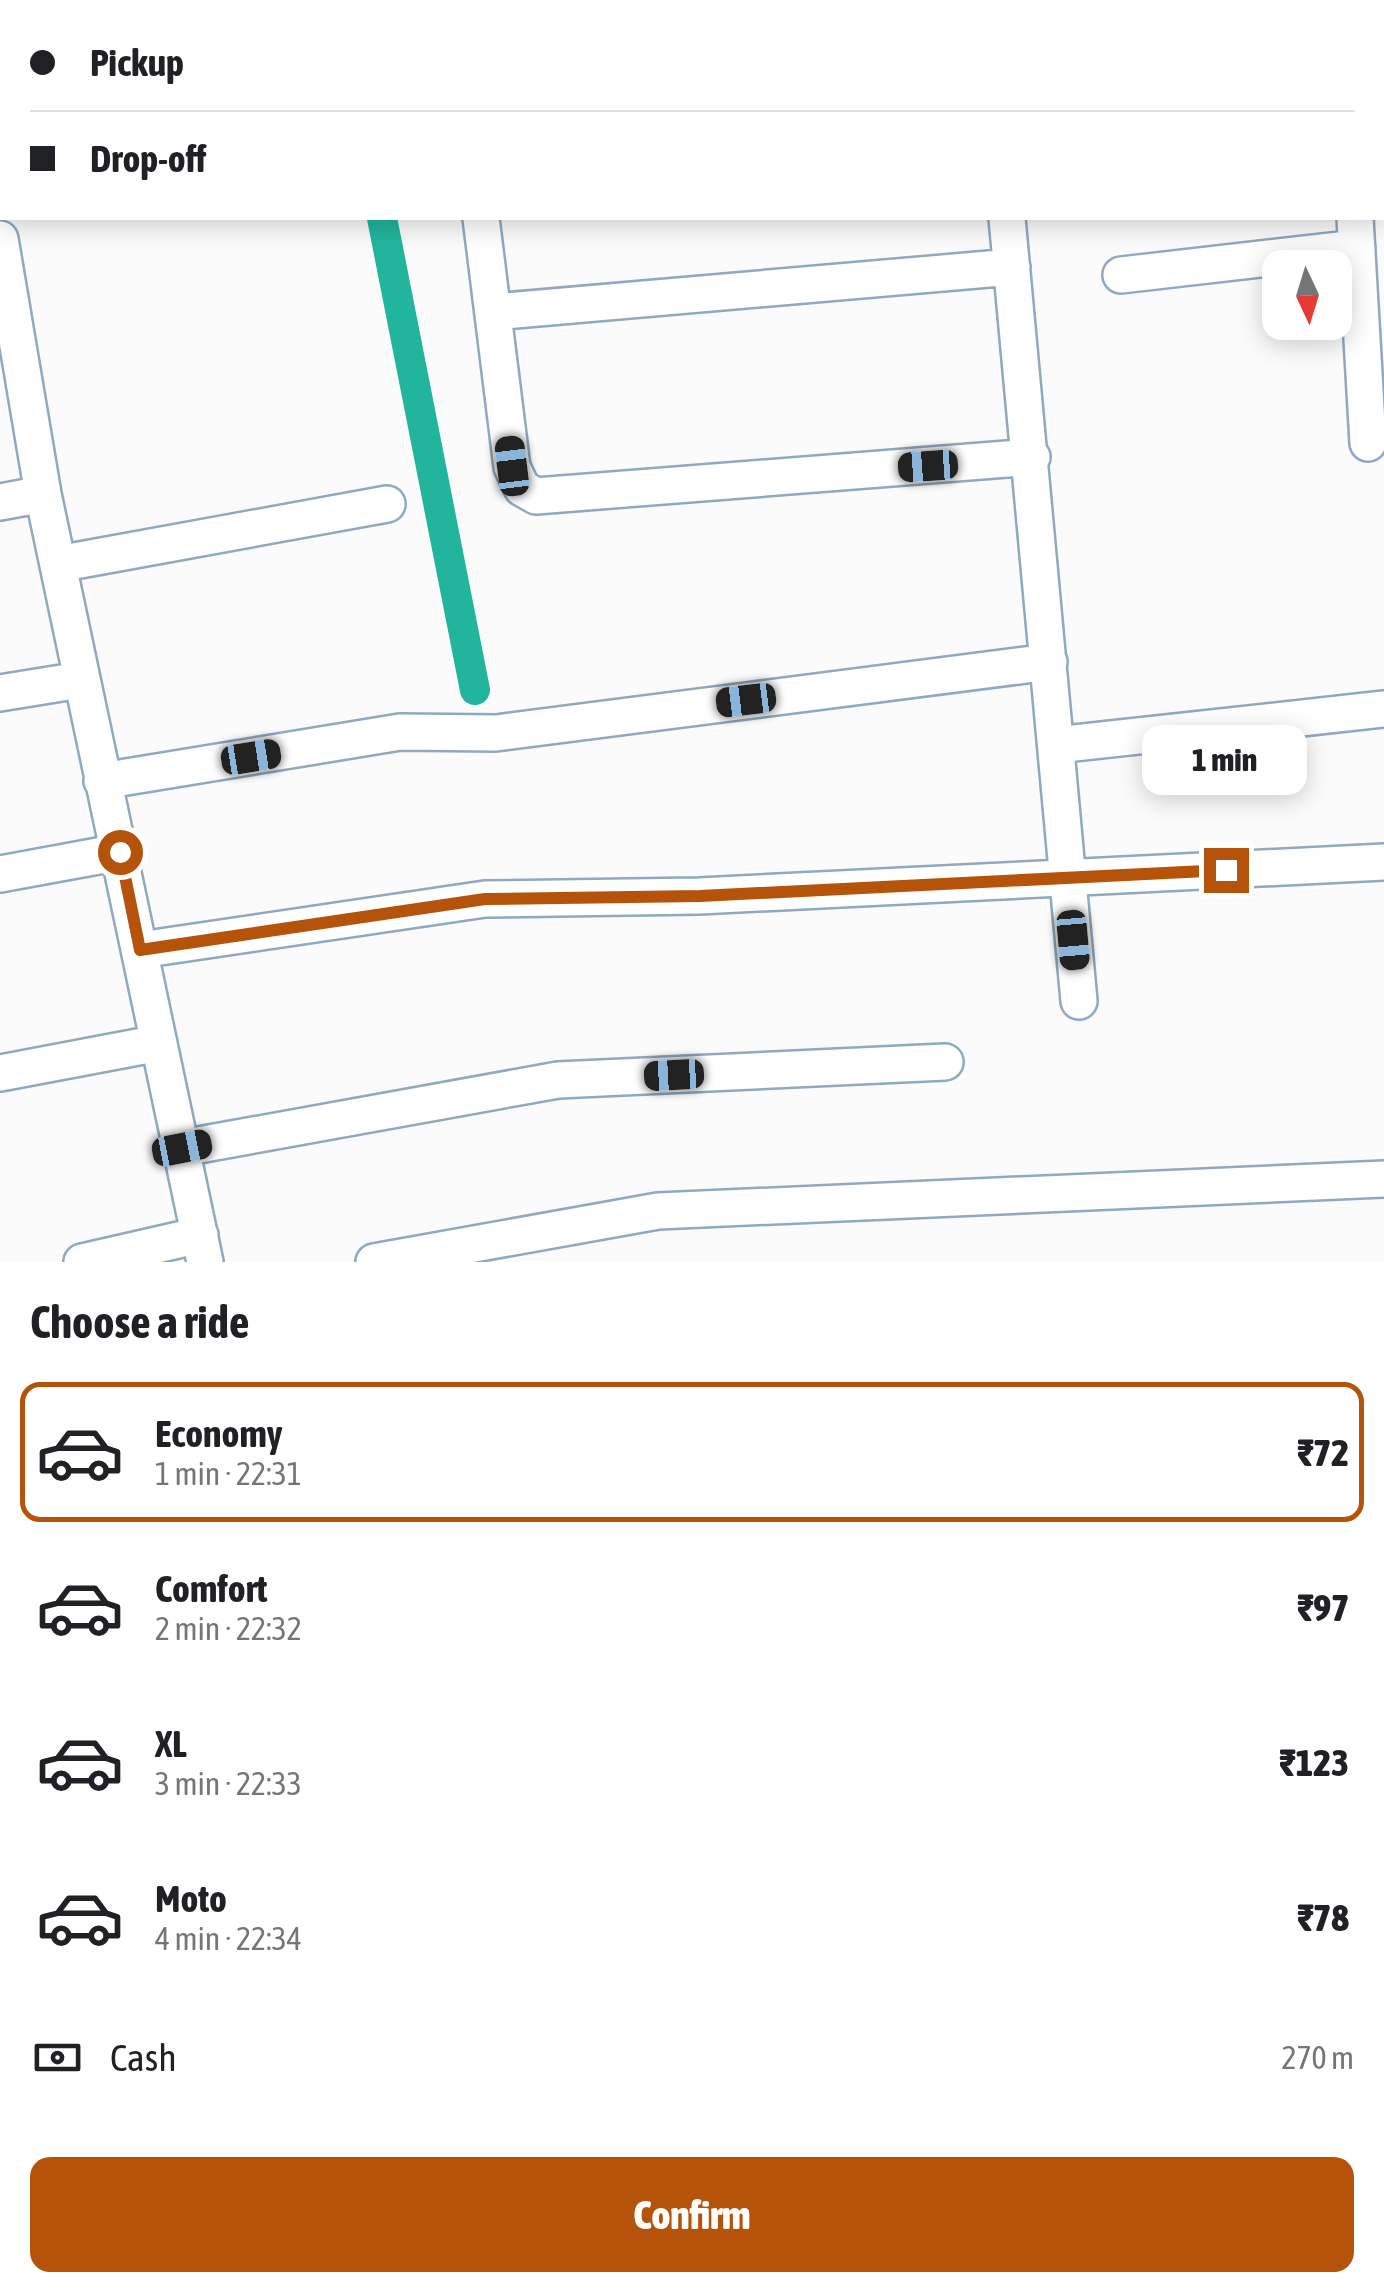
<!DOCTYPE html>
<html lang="en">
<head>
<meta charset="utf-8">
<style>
	body { margin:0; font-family:"Asap Condensed",sans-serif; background:#f6f6f6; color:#202124; height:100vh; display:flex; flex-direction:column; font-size:38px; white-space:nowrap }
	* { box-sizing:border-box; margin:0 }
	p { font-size:32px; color:#757577 }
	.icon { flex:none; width:55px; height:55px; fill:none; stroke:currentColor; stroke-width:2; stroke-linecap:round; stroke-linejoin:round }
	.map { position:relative; height:1262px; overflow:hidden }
	.sheet { display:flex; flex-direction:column; background:#fff; flex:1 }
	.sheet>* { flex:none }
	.hud { position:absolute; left:0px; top:0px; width:1385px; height:220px; box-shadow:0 5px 25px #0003; display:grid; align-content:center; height:220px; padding:0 30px; background:#fff }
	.needle { width:65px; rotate:176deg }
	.buttons { position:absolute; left:1262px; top:250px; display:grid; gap:20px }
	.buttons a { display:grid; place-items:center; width:90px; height:90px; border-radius:20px; background:#fff; box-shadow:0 5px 25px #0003; font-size:50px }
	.end { position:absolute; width:45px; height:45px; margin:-22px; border:12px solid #b45309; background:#fff; box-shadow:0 0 0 5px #fff }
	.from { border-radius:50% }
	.bubble { position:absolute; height:70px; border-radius:20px; background:#fff; box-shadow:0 5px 25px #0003; font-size:32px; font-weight:800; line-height:70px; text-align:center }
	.car { position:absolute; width:30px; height:60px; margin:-30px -15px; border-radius:12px; box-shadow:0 0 8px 2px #0007; background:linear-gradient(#222 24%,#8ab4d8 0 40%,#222 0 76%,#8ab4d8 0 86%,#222 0) }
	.hud b { display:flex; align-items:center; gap:35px; height:95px; font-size:38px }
	.hud b+b { border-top:2px solid #e0e0e0 }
	.hud i { width:25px; height:25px; background:#202124 }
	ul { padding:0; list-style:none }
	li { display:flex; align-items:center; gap:30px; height:140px; margin:0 20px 15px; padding:0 10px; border:5px solid transparent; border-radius:20px }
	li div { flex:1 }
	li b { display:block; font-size:38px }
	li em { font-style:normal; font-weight:800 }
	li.selected { border-color:#b45309 }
	li>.icon { width:90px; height:90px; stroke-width:1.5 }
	h2 { padding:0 30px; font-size:45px; line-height:120px }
	.pay { display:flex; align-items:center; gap:25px; height:110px; padding:0 30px; font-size:38px }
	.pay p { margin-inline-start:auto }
	.action { display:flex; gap:20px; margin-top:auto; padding:20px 30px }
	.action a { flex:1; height:115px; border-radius:20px; background:#b45309; color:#fff; font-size:40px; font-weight:800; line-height:115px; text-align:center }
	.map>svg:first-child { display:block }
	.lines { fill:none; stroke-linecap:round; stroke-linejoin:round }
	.canal { stroke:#21b59d; stroke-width:30 }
	.minor-casing { stroke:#8ea9c1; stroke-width:40 }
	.highway-casing { stroke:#d7d9da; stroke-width:55 }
	.minor { stroke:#fff; stroke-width:35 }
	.highway { stroke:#abb2fc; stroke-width:50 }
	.route { stroke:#b45309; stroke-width:12 }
</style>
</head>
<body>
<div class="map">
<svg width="1384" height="1262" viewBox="0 0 1384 1262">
	<rect width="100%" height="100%" fill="#fbfbfb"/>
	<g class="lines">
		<path class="canal" d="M382,218l93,472"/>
		<g class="minor-casing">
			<path id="minor" d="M346,0v2
				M460,0v2
				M634,0v2
				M1308,0v2
				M481,218l31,249 10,21 14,8 496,-39
				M1007,218l72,783
				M1355,218l13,225
				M0,239l43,255 162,768
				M1121,275l236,-27
				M493,312l519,-45
				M0,502l43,-8
				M58,564l329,-60
				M0,693l80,-13
				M1056,745l328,-36
				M102,781l298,-49 96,1 553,-71
				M0,874l120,-22
				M140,950l345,-51 214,-3 685,-34
				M0,1073l159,-30
				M182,1148l376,-68 387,-18
				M82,1262l118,-27
				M374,1262l284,-51 726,-32"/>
		</g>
		<g class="highway-casing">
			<path id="highway" d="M1027,0l1,2
				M779,2l36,-2
				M1382,13h2
				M0,50h2
				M0,90h2"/>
		</g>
		<use href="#minor" class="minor"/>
		<use href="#highway" class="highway"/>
	</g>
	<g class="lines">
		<path class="route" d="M120,852l20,98 345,-51 215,-3 526,-26"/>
	</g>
</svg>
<div class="buttons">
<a><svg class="needle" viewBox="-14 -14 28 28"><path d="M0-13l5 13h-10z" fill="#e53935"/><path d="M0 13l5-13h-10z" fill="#757577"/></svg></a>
</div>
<i class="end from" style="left:120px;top:852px"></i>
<i class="end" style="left:1226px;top:870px"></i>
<div class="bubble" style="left:1142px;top:725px;width:165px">1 min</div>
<i class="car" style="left:512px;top:466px;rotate:353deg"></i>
<i class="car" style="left:928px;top:466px;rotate:266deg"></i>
<i class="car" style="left:746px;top:700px;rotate:263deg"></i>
<i class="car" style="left:251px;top:757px;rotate:81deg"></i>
<i class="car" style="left:1073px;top:940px;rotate:175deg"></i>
<i class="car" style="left:674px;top:1075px;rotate:267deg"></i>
<i class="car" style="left:182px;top:1148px;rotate:79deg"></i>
<div class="hud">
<b><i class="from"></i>Pickup</b>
<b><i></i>Drop-off</b>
</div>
</div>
<section class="sheet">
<h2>Choose a ride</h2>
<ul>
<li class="selected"><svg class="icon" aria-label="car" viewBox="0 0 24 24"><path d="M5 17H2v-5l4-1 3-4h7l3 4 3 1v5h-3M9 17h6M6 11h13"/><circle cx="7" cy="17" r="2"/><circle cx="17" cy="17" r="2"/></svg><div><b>Economy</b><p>1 min · 22:31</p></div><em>₹72</em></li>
<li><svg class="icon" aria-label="car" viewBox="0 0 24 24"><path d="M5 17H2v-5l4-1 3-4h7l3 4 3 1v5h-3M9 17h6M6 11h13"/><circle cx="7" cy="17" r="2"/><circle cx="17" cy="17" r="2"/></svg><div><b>Comfort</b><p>2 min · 22:32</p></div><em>₹97</em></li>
<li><svg class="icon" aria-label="car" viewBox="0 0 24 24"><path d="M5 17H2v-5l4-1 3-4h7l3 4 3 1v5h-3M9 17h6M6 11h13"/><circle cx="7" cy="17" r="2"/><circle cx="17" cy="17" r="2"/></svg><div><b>XL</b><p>3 min · 22:33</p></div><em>₹123</em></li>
<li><svg class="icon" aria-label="car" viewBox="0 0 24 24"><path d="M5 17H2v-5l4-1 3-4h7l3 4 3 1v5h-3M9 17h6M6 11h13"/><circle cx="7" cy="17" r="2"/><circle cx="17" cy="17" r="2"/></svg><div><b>Moto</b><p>4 min · 22:34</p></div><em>₹78</em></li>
</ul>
<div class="pay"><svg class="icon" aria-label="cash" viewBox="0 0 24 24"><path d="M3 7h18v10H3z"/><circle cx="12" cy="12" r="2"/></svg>Cash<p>270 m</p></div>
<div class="action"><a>Confirm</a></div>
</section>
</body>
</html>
